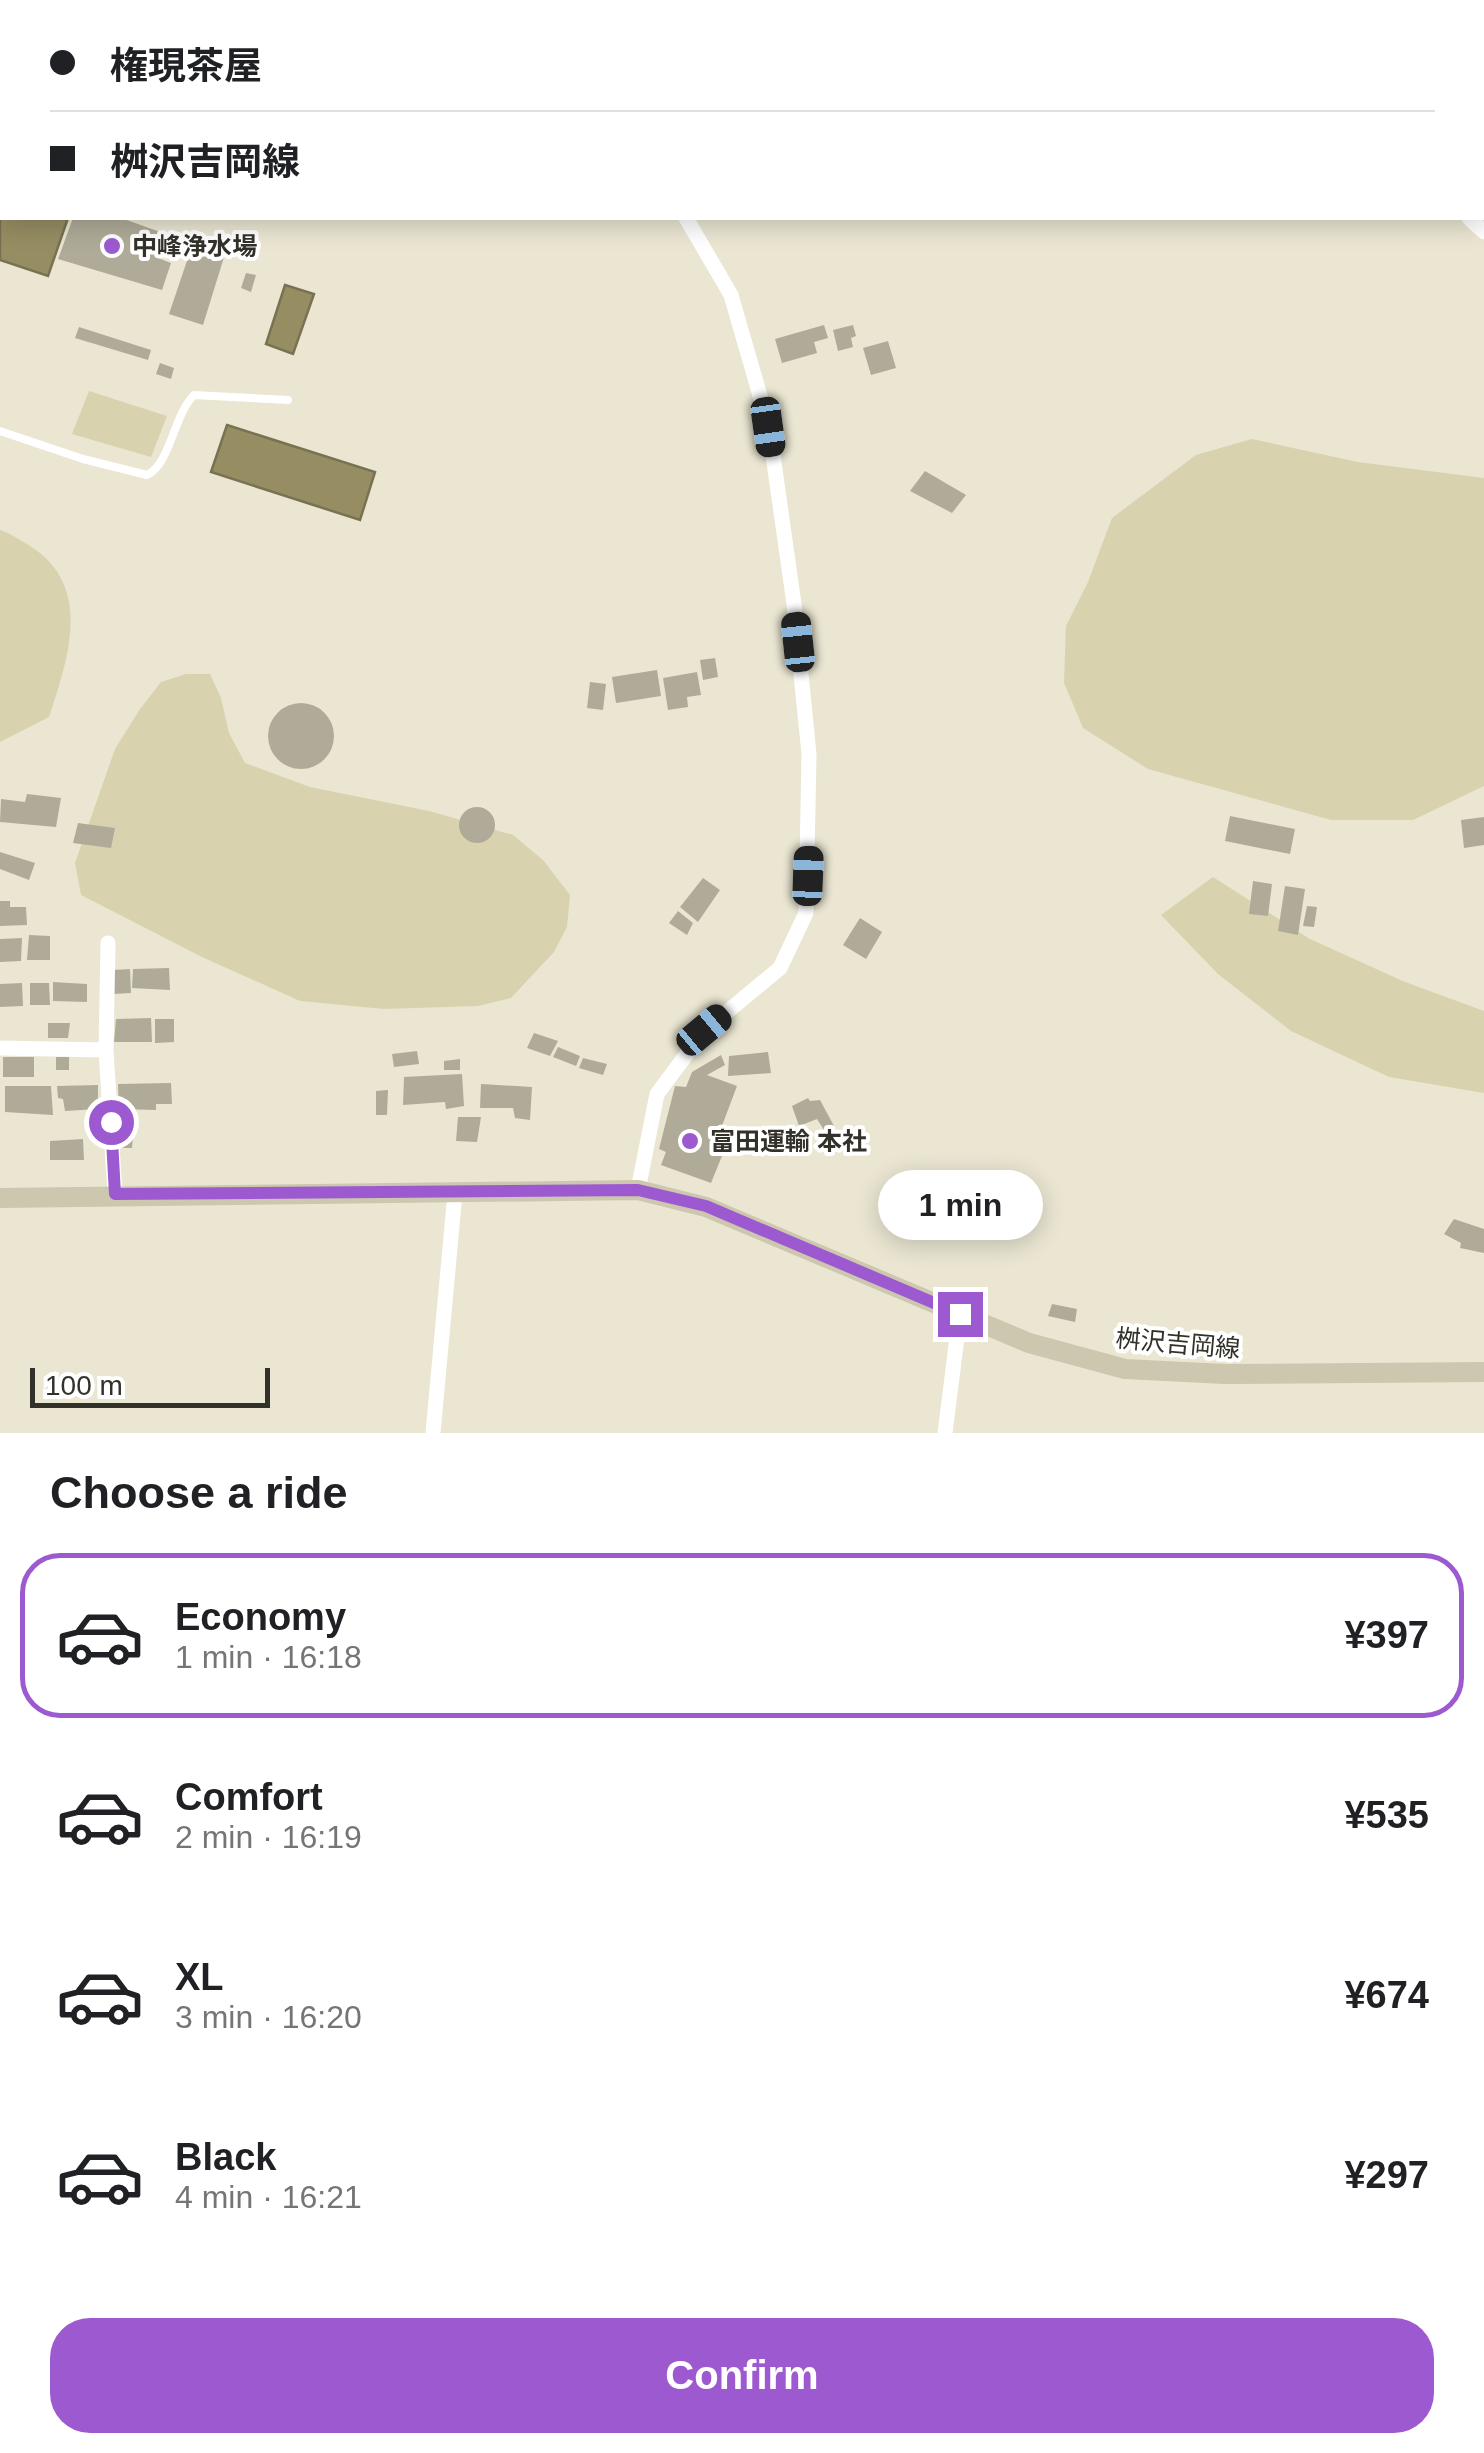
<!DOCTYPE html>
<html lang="en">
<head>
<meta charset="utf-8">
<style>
	body { margin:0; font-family:Arial,"Noto Sans JP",sans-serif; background:#f6f6f6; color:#202124; height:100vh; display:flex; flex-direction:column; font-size:38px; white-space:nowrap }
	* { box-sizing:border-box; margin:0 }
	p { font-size:32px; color:#757577 }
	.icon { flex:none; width:55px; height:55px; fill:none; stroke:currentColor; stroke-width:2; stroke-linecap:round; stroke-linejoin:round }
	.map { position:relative; height:1433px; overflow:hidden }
	.sheet { display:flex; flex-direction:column; background:#fff; flex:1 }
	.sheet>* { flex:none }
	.top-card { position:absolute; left:0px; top:0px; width:1485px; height:220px; box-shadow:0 5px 25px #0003; display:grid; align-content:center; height:220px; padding:0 50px; background:#fff }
	.scale { position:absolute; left:30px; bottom:25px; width:240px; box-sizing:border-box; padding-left:10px; border:5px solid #33322a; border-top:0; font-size:28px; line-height:35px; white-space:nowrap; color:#33322a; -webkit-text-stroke:8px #fff; paint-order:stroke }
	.end { position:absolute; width:45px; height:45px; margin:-22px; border:12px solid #9d5ad0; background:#fff; box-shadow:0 0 0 5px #fff }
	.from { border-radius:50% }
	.bubble { position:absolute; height:70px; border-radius:35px; background:#fff; box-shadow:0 5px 25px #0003; font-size:32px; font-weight:800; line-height:70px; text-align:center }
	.car { position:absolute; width:30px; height:60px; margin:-30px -15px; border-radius:12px; box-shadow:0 0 8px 2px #0007; background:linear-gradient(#222 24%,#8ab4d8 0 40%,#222 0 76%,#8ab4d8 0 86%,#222 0) }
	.top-card b { display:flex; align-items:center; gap:35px; height:95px; font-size:38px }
	.top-card b+b { border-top:2px solid #e0e0e0 }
	.top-card i { width:25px; height:25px; background:#202124 }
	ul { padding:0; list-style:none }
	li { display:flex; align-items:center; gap:30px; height:165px; margin:0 20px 15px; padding:0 30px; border:5px solid transparent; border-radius:40px }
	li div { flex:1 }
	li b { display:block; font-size:38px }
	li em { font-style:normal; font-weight:800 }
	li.on { border-color:#9d5ad0 }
	li>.icon { width:90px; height:90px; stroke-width:1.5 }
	h2 { padding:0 50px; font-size:45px; line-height:120px }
	.action { display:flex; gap:20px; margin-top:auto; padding:20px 50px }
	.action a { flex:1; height:115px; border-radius:40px; background:#9d5ad0; color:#fff; font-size:40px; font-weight:800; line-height:115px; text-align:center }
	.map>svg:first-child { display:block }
	.green { fill:#d9d2ae }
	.water { fill:#968d63; stroke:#787252; stroke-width:2.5 }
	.building { fill:#afab98 }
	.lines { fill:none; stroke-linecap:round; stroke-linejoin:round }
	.service { stroke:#fff; stroke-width:8 }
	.minor { stroke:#fff; stroke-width:15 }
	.secondary { stroke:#ccc7ae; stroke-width:20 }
	.route { stroke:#9d5ad0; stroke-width:12 }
	.poi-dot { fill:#9d5ad0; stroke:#fff; stroke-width:4 }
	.labels { text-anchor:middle; stroke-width:8; stroke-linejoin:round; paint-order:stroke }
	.poi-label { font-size:25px; font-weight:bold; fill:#33322a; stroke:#fff; text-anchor:start }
	.street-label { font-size:25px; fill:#33322a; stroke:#fff }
</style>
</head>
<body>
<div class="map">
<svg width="1484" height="1433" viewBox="0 0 1484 1433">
	<rect width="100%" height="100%" fill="#eae6d2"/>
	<path class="green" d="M89,391l78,25 -16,41 -79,-23z
		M1252,439l106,23 126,16v308l-71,34h-82l-183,-51 -65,-41 -19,-45 2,-57 22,-44 24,-64 84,-63z
		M0,530c10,3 18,9 27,14 67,40 42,112 22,173l-49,25z
		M186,674h24l11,24 8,35 16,30 65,24 119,24 84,24 30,25 27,35 -3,32 -13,25 -43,46 -33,8 -94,3 -84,-8 -98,-44 -121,-62 -6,-32 40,-114 25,-40 21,-27z
		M1213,877l97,62 95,43 79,29v82l-95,-16 -98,-46 -73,-57 -57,-59z"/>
	<path class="water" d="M0,183l2,35h66l-20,58 -48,-16z
		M285,285l29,9 -21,60 -27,-10z
		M227,425l148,47 -15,48 -149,-48z"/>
	<path class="building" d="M73,218h48l45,16 -8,24 13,5 -9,27 -104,-31z
		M193,243l32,11 -22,71 -34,-11z
		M246,273l10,2 -5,17 -10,-4z
		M824,325l4,13 -14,4 3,11 -35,10 -7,-24z
		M853,325l3,11 -5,2 2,9 -15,4 -5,-21z
		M79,327l72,23 -3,10 -73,-22z
		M888,341l8,27 -25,7 -8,-27z
		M160,363l14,5 -3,11 -15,-5z
		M925,471l41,24 -14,18 -42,-22z
		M715,658l3,19 -15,3 -3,-20z
		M657,670l4,26 -45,7 -4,-26z
		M697,672l4,23 -14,2 1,10 -20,3 -5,-32z
		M590,682l16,2 -3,26 -16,-2z
		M268 736a33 33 0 1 1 66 0a33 33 0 1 1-66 0Z
		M27,794l34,4 -5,29 -56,-5 1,-23 24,3z
		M459 825a18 18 0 1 1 36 0a18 18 0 1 1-36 0Z
		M1230,816l65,13 -5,25 -65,-13z
		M1484,817v28l-20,3 -3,-28z
		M78,823l37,5 -4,20 -38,-5z
		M0,852l35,11 -6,17 -29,-11z
		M703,878l17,12 -22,32 -18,-15z
		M1253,881l19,3 -4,32 -19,-2z
		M1285,886l20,3 -7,46 -20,-4z
		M0,901h10v6h16l1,18 -27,1z
		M1307,906l10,1 -3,20 -11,-1z
		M678,911l15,12 -6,12 -18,-12z
		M860,918l22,14 -16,27 -23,-14z
		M29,935l21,1v24h-23z
		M22,938l-1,23 -21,1v-23z
		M169,968l1,22 -38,-2 1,-19z
		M130,969l1,24 -17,1 -1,-24z
		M53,982l34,2v18l-34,-1z
		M22,983l1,23 -23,1v-23z
		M30,983h19l1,22h-20z
		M151,1018l1,24h-38l2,-23z
		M155,1019h19v23l-19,1z
		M48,1023h22l-2,15h-20z
		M534,1033l24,8 -8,15 -23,-8z
		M558,1047l22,9 -4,10 -23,-9z
		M417,1051l2,13 -25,3 -2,-13z
		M768,1052l3,21 -43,3 1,-20z
		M721,1055l4,10 -18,10 30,11 -23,61 10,4 -13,32 -50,-18 5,-13 -7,-3 16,-63 11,1 6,-15z
		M3,1057h31v20h-31z
		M56,1057h13v13h-13z
		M583,1058l24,6 -4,11 -24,-7z
		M460,1059v11h-16v-9z
		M462,1074l2,32 -18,3 -1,-7 -42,3 1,-28z
		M171,1083l1,21h-16v6l-37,-1 -1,-25z
		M481,1084l51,3 -2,33 -15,-2 -2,-10h-33z
		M98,1085v24l-33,2 -2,-12 -5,-1 -1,-12z
		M5,1086h46l2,29 -48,-3z
		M388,1090l-1,25h-11v-24z
		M808,1098l2,3 10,-1 14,26 -10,4 -7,-11 -18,7 -7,-20z
		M458,1117h23l-4,25 -21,-1z
		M133,1135l-1,13h-14l1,-12z
		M83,1139l1,21h-34v-19z
		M1454,1219l30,10v24l-24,-5 1,-5 -17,-9z
		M1052,1304l25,5 -2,13 -27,-6z"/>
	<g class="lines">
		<path class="service" d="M367,2l3,-2
			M0,150h2
			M0,431l83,28 64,16c24,-12 26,-59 47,-80l94,5"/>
		<path class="minor" d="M466,0l1,2
			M1239,0l3,2
			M1469,218l15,14
			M108,943l-2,107 9,144
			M0,1048l106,2
			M638,1190l19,-96 47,-63 76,-63 26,-55 3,-159 -15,-150 -25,-177 -38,-132 -45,-77
			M433,1433l22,-240
			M945,1433l15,-119"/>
		<path class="secondary" d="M0,1198l638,-8 68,17 323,136 96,26 100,5 259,-2"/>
	</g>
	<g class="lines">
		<path class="route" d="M111,1122l4,72 523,-4 68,16 254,108"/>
	</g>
	<g class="poi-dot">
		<circle cx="112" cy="246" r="10"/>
		<circle cx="690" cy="1141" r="10"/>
	</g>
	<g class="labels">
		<g class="poi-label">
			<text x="132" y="255">中峰浄水場</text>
			<text x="710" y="1150">富田運輸 本社</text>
		</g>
		<g class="street-label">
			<text transform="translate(1178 1343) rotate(5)" y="9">桝沢吉岡線</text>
		</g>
	</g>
</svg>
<div class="scale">100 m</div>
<i class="end from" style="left:111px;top:1122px"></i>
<i class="end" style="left:960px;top:1314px"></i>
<div class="bubble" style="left:878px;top:1170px;width:165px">1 min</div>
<i class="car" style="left:768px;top:427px;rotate:172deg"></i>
<i class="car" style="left:798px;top:642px;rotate:354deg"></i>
<i class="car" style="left:808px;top:876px;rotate:2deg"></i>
<i class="car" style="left:704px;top:1030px;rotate:50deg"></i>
<div class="top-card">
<b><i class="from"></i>権現茶屋</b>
<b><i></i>桝沢吉岡線</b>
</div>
</div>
<section class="sheet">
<h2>Choose a ride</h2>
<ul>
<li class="on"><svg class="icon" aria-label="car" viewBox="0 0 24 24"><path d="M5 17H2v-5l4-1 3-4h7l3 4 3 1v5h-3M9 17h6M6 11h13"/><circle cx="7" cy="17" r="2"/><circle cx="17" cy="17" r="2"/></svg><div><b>Economy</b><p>1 min · 16:18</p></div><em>¥397</em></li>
<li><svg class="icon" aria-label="car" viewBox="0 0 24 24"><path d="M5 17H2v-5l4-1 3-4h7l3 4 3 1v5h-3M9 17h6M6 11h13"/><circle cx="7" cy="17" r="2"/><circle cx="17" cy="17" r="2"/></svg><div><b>Comfort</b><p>2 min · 16:19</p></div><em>¥535</em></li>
<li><svg class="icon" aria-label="car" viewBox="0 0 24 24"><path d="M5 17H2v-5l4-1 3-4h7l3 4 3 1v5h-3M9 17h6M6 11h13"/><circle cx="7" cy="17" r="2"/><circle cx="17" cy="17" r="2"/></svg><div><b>XL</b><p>3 min · 16:20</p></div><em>¥674</em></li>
<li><svg class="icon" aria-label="car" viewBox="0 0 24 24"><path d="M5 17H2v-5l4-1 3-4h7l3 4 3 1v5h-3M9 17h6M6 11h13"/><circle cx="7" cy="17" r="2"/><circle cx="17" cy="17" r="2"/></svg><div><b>Black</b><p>4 min · 16:21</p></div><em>¥297</em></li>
</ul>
<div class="action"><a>Confirm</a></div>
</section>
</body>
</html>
